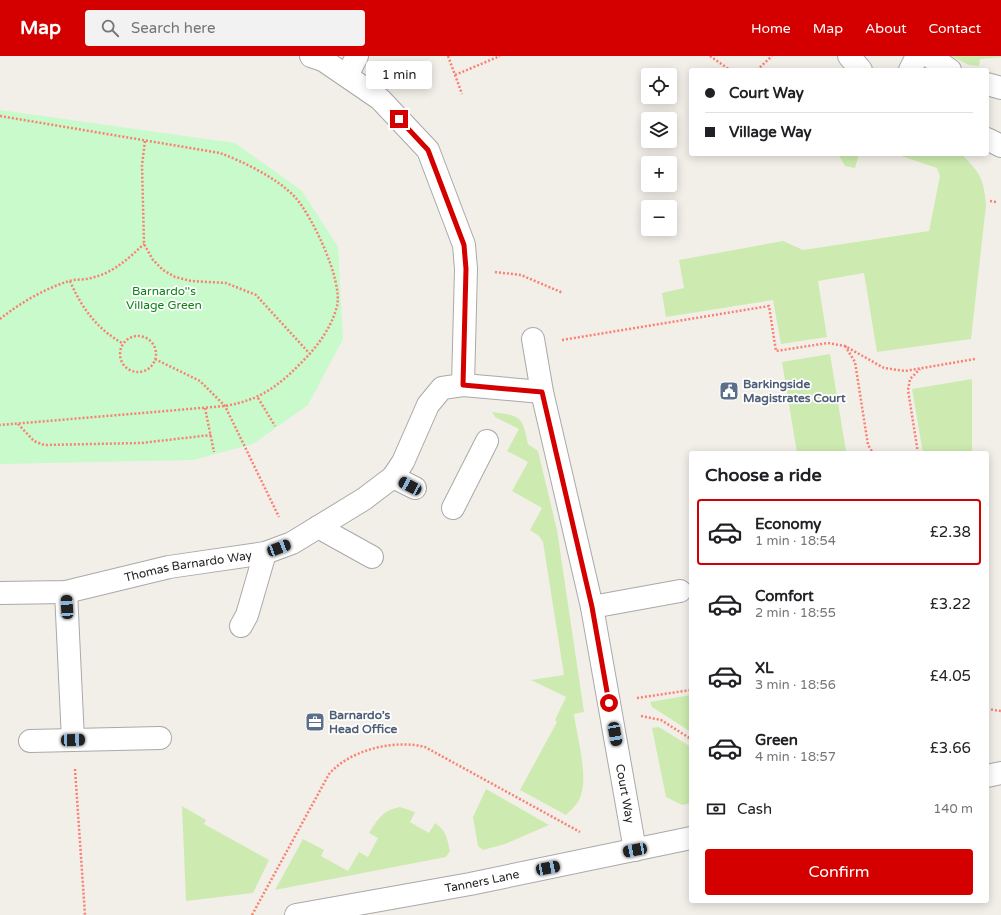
<!DOCTYPE html>
<html lang="en">
<head>
<meta charset="utf-8">
<style>
	body { margin:0; font-family:"Varela Round",sans-serif; background:#f2f2f2; color:#202124; height:100vh; display:flex; flex-direction:column; font-size:15px; white-space:nowrap }
	* { box-sizing:border-box; margin:0 }
	p { font-size:13px; color:#757577 }
	.icon { flex:none; width:22px; height:22px; fill:none; stroke:currentColor; stroke-width:2; stroke-linecap:round; stroke-linejoin:round }
	.map { position:relative; flex:1; overflow:hidden }
	.panel { position:absolute; left:689px; top:395px; width:300px; height:452px; display:flex; flex-direction:column; background:#fff; border-radius:4px; box-shadow:0 2px 10px #0003 }
	.panel>* { flex:none }
	.banner { position:absolute; left:689px; top:12px; width:300px; height:88px; border-radius:4px; box-shadow:0 2px 10px #0003; display:grid; align-content:center; height:88px; padding:0 16px; background:#fff }
	.buttons { position:absolute; left:641px; top:12px; display:grid; gap:8px }
	.buttons a { display:grid; place-items:center; width:36px; height:36px; border-radius:4px; background:#fff; box-shadow:0 2px 10px #0003; font-size:20px }
	.end { position:absolute; width:18px; height:18px; margin:-9px; border:5px solid #d40000; background:#fff; box-shadow:0 0 0 2px #fff }
	.from { border-radius:50% }
	.bubble { position:absolute; height:28px; border-radius:4px; background:#fff; box-shadow:0 2px 10px #0003; font-size:13px; font-weight:600; line-height:28px; text-align:center }
	.car { position:absolute; width:12px; height:24px; margin:-12px -6px; border-radius:5px; box-shadow:0 0 3px 1px #0007; background:linear-gradient(#222 24%,#8ab4d8 0 40%,#222 0 76%,#8ab4d8 0 86%,#222 0) }
	.banner b { display:flex; align-items:center; gap:14px; height:38px; font-size:15px }
	.banner b+b { border-top:1px solid #e0e0e0 }
	.banner i { width:10px; height:10px; background:#202124 }
	ul { padding:0; list-style:none }
	li { display:flex; align-items:center; gap:12px; height:66px; margin:0 8px 6px; padding:0 8px; border:2px solid transparent; border-radius:4px }
	li div { flex:1 }
	li b { display:block; font-size:15px }
	li em { font-style:normal; font-weight:600 }
	li.selected { border-color:#d40000 }
	li>.icon { width:36px; height:36px; stroke-width:1.5 }
	h2 { padding:0 16px; font-size:18px; line-height:48px }
	.pay { display:flex; align-items:center; gap:10px; height:44px; padding:0 16px; font-size:15px }
	.pay p { margin-inline-start:auto }
	.button { display:flex; gap:8px; margin-top:auto; padding:8px 16px }
	.button a { flex:1; height:46px; border-radius:4px; background:#d40000; color:#fff; font-size:16px; font-weight:600; line-height:46px; text-align:center }
	header { display:flex; align-items:center; gap:24px; box-sizing:border-box; height:56px; padding:0 20px; background:#d40000; color:#fff }
	header strong { font-size:19px }
	nav { display:flex; gap:22px; margin-inline-start:auto; font-size:14px }
	.search { width:280px; height:36px; background:#f2f2f2; display:flex; align-items:center; gap:10px; box-sizing:border-box; padding:0 14px; border-radius:4px; color:#757577; font-size:15px }
	.map>svg:first-child { display:block }
	.grass { fill:#cdebb0 }
	.park { fill:#c8facc }
	.lines { fill:none; stroke-linecap:round; stroke-linejoin:round }
	.minor-casing { stroke:#a9a9a9; stroke-width:24 }
	.path { stroke:#fa8072; stroke-width:2.5; stroke-dasharray:2 2; stroke-linecap:butt }
	.minor { stroke:#fff; stroke-width:22 }
	.route { stroke:#d40000; stroke-width:5 }
	.labels { text-anchor:middle; stroke-width:3.5; stroke-linejoin:round; paint-order:stroke }
	.park-label { font-size:12px; fill:#0c8416; stroke:#fff }
	.service-label { font-size:12px; font-weight:bold; fill:#4e5e75; stroke:#fff; text-anchor:start }
	.street-label { font-size:12px; fill:#222; stroke:#fff }
</style>
</head>
<body>
<header>
<strong>Map</strong>
<div class="search"><svg class="icon" aria-label="search" viewBox="0 0 24 24"><circle cx="10" cy="10" r="6"/><path d="M15 15l6 6"/></svg>Search here</div>
<nav><a>Home</a><a>Map</a><a>About</a><a>Contact</a></nav>
</header>
<div class="map">
<svg width="1001" height="859" viewBox="0 0 1001 859">
	<rect width="100%" height="100%" fill="#f2efe9"/>
	<path class="grass" d="M951,0h50v1l-21,2 -1,7 -10,-1z
		M838,98h21l-4,14 -10,-2z
		M895,98h66c19,18 23,25 25,51l-15,134 -94,13 -13,-79 -46,8 9,56 -46,7 -8,-44 -107,17 -4,-24 22,-5 -5,-28 104,-19 20,9 126,-19 11,-55 -3,-8z
		M830,298l16,97 -49,2 -15,-91z
		M972,323v74h-49l-11,-64z
		M492,356c29,4 30,3 36,32l10,7 19,79 27,182 -10,2c3,23 14,60 7,81 -2,8 -9,14 -15,20l-46,-25 37,-68 -2,-2 11,-23 -35,-17 33,-5 -21,-133 -4,-6 -9,-6 12,-22 -30,-17 16,-29 -21,-11 12,-22 -24,-12z
		M691,639v37l-39,-25 -2,-5z
		M659,671l32,20v56l-9,2 -16,-8 -14,-69z
		M486,733l63,36 -44,19 -22,6 -5,-4 -5,-29z
		M182,750l24,14 -2,4 65,36 -16,33 -67,8z
		M400,751l15,5 -5,10 19,11 6,-10c11,7 12,15 15,28l-4,6 -171,33 28,-51 21,11 -3,6 27,15 11,-19 9,5 10,-19 -9,-5c9,-14 14,-23 31,-26z"/>
	<path class="park" d="M0,54l235,33 67,48 36,56 5,92 -35,66 -55,39 -60,16 -193,4z"/>
	<g class="lines">
		<g class="minor-casing">
			<g id="minor">
				<path d="M311,0l12,4 57,39 48,51 36,95 2,24 -3,116"/>
				<path d="M849,0l12,14"/>
				<path d="M929,0l21,14"/>
				<path d="M910,14l7,-14"/>
				<path d="M347,20l10,-20"/>
				<path d="M987,28l14,4"/>
				<path d="M987,83l14,7"/>
				<path id="s1" d="M533,283l9,53 50,215 43,243"/>
				<path d="M393,421l22,11"/>
				<path d="M453,452l34,-67"/>
				<path d="M318,471l54,30"/>
				<path d="M66,536l7,148"/>
				<path id="s2" d="M0,537l66,-1 103,-25 96,-14 27,-10 72,-44 29,-22 10,-15 25,-57 14,-17 21,-3 79,7"/>
				<path d="M592,551l88,-16"/>
				<path d="M241,570l6,-11 18,-62"/>
				<path d="M30,685l130,-3"/>
				<path d="M987,720l14,-3"/>
				<path id="s3" d="M296,859l174,-31 221,-46"/>
			</g>
		</g>
		<path class="path" d="M448,0l14,38
			M710,0l20,14
			M757,14l15,-14
			M455,19l45,-19
			M0,60l220,37c24,9 57,25 75,44 17,19 48,83 42,109 -6,23 -20,41 -37,58 -24,24 -41,36 -75,42l-225,19
			M145,85l-3,24 2,79 9,16 10,10 12,7 16,4 35,2 30,12 54,59
			M990,145l6,1
			M495,216l26,3 42,18
			M70,225c11,26 27,48 52,62
			M0,263c20,-16 44,-30 69,-38 7,-2 15,-1 22,-3 22,-5 37,-19 53,-34
			M120 298a18 18 0 1 1 36 0a18 18 0 1 1-36 0Z
			M562,284l207,-34 7,45 52,-8 17,3 39,22 21,3 70,-12
			M845,290l10,16 13,83 5,8
			M155,303l45,22 25,25 54,111
			M258,342l17,28
			M205,352l9,44
			M18,368l16,17 10,4 97,-2 70,-8
			M918,397l-10,-63 2,-11 10,-10
			M637,642l54,-8
			M987,653l14,2
			M641,660l20,4 30,19
			M75,713l10,146
			M252,859l77,-141c21,-24 65,-35 96,-27l155,85"/>
		<use href="#minor" class="minor"/>
	</g>
	<g class="lines">
		<path class="route" d="M399,63l29,31 36,95 2,24 -3,116 79,7 50,215 17,96"/>
	</g>
	<defs>
		<g id="civic-square" transform="scale(1)"><rect x="-9" y="-9" width="18" height="18" rx="4" fill="#5c6f8a" stroke="#fff"/><path d="M-.6-6.5H3V-4.5H.6V-3L4-1V1h2V6H-6V1h2V-1L-.6-3ZM-1.2 2.5V6h2.4V2.5Z" fill="#fff"/></g>
		<g id="office-square" transform="scale(1)"><rect x="-9" y="-9" width="18" height="18" rx="4" fill="#5c6f8a" stroke="#fff"/><path d="M-6-3h4V-5.5h4V-3h4V5H-6ZM-1-4.5V-3h2v-1.5ZM-6 0V1H6V0Z" fill="#fff"/></g>
	</defs>
	<g fill-rule="evenodd">
		<use href="#civic-square" x="729" y="335"/>
		<use href="#office-square" x="315" y="666"/>
	</g>
	<g class="labels">
		<g class="park-label">
			<text x="164" y="239">Barnardo''s<tspan x="164" dy="14">Village Green</tspan></text>
		</g>
		<g class="service-label">
			<text x="743" y="332">Barkingside<tspan x="743" dy="14">Magistrates Court</tspan></text>
			<text x="329" y="663">Barnardo’s<tspan x="329" dy="14">Head Office</tspan></text>
		</g>
		<g class="street-label">
			<text dy="4" stroke="none"><textPath href="#s2" startOffset="191">Thomas Barnardo Way</textPath></text>
			<text dy="4" stroke="none"><textPath href="#s1" startOffset="464">Court Way</textPath></text>
			<text dy="4" stroke="none"><textPath href="#s3" startOffset="189">Tanners Lane</textPath></text>
		</g>
	</g>
</svg>
<div class="buttons">
<a><svg class="icon" aria-label="locate" viewBox="0 0 24 24"><circle cx="12" cy="12" r="6"/><path d="M12 2v4M12 18v4M2 12h4M18 12h4"/></svg></a>
<a><svg class="icon" aria-label="layers" viewBox="0 0 24 24"><path d="M12 4l9 5-9 5-9-5zM3 14l9 5 9-5"/></svg></a>
<a>+</a>
<a>−</a>
</div>
<i class="end from" style="left:609px;top:647px"></i>
<i class="end" style="left:399px;top:63px"></i>
<div class="bubble" style="left:366px;top:5px;width:66px">1 min</div>
<i class="car" style="left:410px;top:430px;rotate:298deg"></i>
<i class="car" style="left:279px;top:492px;rotate:69deg"></i>
<i class="car" style="left:67px;top:551px;rotate:357deg"></i>
<i class="car" style="left:615px;top:678px;rotate:170deg"></i>
<i class="car" style="left:73px;top:684px;rotate:88deg"></i>
<i class="car" style="left:635px;top:794px;rotate:259deg"></i>
<i class="car" style="left:548px;top:812px;rotate:79deg"></i>
<div class="banner">
<b><i class="from"></i>Court Way</b>
<b><i></i>Village Way</b>
</div>
<section class="panel">
<h2>Choose a ride</h2>
<ul>
<li class="selected"><svg class="icon" aria-label="car" viewBox="0 0 24 24"><path d="M5 17H2v-5l4-1 3-4h7l3 4 3 1v5h-3M9 17h6M6 11h13"/><circle cx="7" cy="17" r="2"/><circle cx="17" cy="17" r="2"/></svg><div><b>Economy</b><p>1 min · 18:54</p></div><em>£2.38</em></li>
<li><svg class="icon" aria-label="car" viewBox="0 0 24 24"><path d="M5 17H2v-5l4-1 3-4h7l3 4 3 1v5h-3M9 17h6M6 11h13"/><circle cx="7" cy="17" r="2"/><circle cx="17" cy="17" r="2"/></svg><div><b>Comfort</b><p>2 min · 18:55</p></div><em>£3.22</em></li>
<li><svg class="icon" aria-label="car" viewBox="0 0 24 24"><path d="M5 17H2v-5l4-1 3-4h7l3 4 3 1v5h-3M9 17h6M6 11h13"/><circle cx="7" cy="17" r="2"/><circle cx="17" cy="17" r="2"/></svg><div><b>XL</b><p>3 min · 18:56</p></div><em>£4.05</em></li>
<li><svg class="icon" aria-label="car" viewBox="0 0 24 24"><path d="M5 17H2v-5l4-1 3-4h7l3 4 3 1v5h-3M9 17h6M6 11h13"/><circle cx="7" cy="17" r="2"/><circle cx="17" cy="17" r="2"/></svg><div><b>Green</b><p>4 min · 18:57</p></div><em>£3.66</em></li>
</ul>
<div class="pay"><svg class="icon" aria-label="cash" viewBox="0 0 24 24"><path d="M3 7h18v10H3z"/><circle cx="12" cy="12" r="2"/></svg>Cash<p>140 m</p></div>
<div class="button"><a>Confirm</a></div>
</section>
</div>
</body>
</html>
